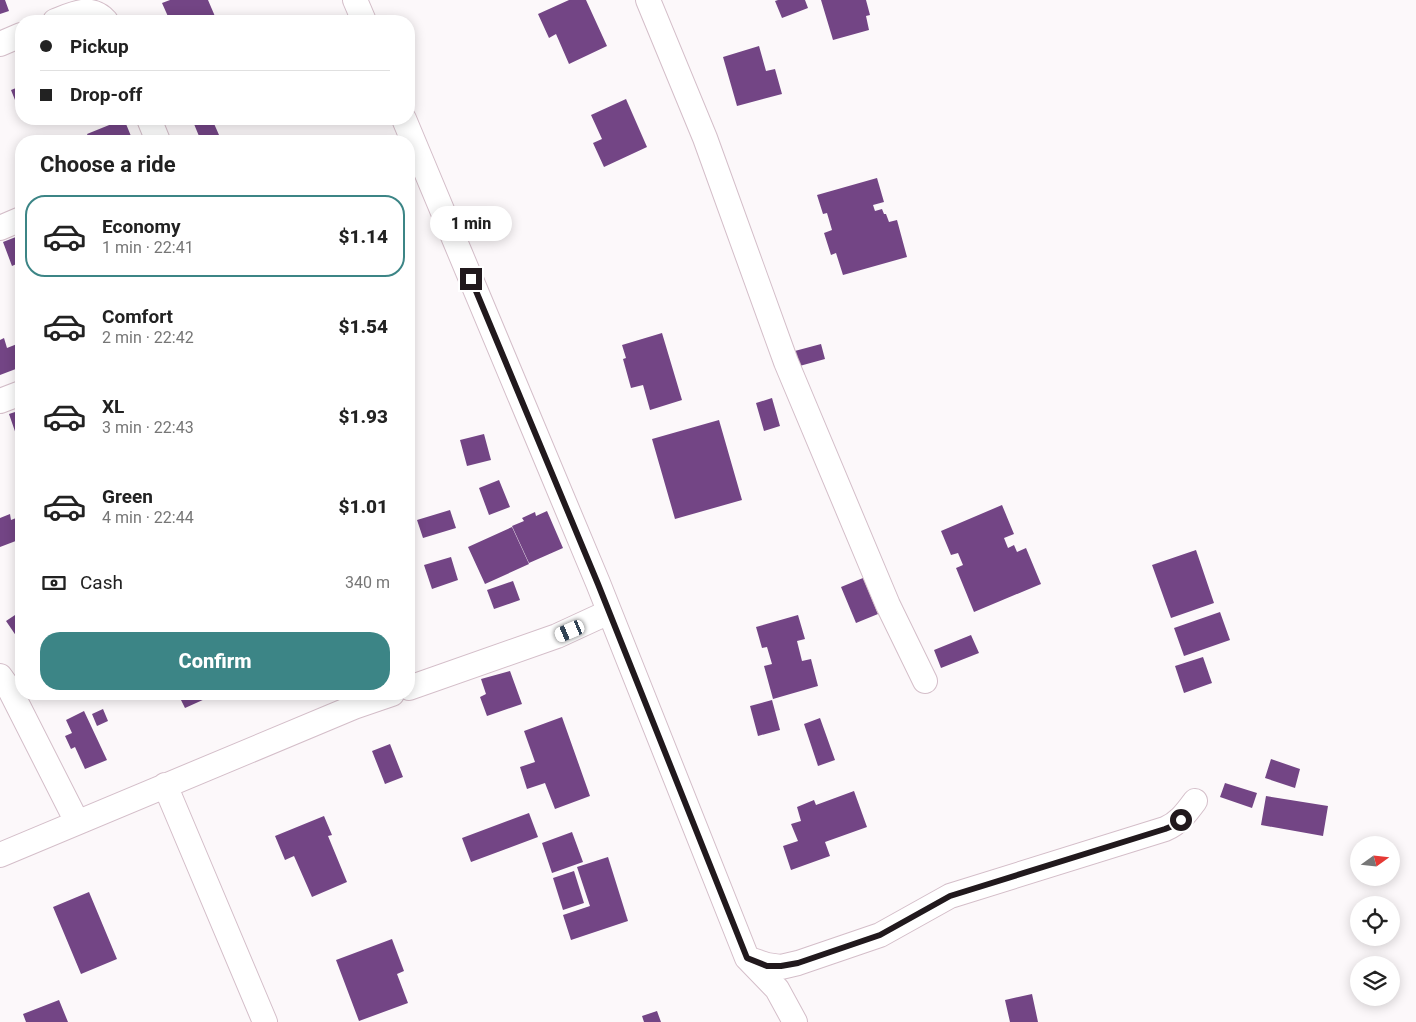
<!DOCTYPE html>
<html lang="en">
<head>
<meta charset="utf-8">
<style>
	body { margin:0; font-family:Roboto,sans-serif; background:#f6f6f6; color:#222; height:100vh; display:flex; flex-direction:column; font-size:19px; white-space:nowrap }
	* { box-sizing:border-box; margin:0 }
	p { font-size:16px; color:#767676 }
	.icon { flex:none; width:28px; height:28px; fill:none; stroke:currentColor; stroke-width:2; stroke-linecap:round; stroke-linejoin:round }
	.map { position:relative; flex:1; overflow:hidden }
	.side { position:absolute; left:15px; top:135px; width:400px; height:565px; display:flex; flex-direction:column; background:#fff; border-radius:20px; box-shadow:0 2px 12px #0003 }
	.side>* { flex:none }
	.hud { position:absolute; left:15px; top:15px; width:400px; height:110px; border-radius:20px; box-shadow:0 2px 12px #0003; display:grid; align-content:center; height:110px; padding:0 25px; background:#fff }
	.needle { width:32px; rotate:75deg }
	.tools { position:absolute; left:1350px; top:836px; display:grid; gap:10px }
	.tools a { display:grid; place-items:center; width:50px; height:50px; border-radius:50%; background:#fff; box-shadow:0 2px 12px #0003; font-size:25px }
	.end { position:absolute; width:22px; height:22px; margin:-11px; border:6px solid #21191d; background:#fff; box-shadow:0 0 0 2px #fff }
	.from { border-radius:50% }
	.bubble { position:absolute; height:35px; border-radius:18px; background:#fff; box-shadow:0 2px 12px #0003; font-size:16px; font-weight:800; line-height:35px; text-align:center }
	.car { position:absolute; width:15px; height:30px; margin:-15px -8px; border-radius:6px; box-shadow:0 0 4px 1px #0007; background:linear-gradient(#fff 24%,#345 0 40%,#fff 0 76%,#345 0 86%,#fff 0) }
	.hud b { display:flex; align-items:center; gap:18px; height:48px; font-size:19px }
	.hud b+b { border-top:1px solid #e0e0e0 }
	.hud i { width:12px; height:12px; background:#222 }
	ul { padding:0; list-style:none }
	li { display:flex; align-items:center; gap:15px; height:82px; margin:0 10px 8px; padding:0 15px; border:2px solid transparent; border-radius:20px }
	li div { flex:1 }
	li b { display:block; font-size:19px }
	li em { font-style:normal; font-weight:800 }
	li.on { border-color:#3c8586 }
	li>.icon { width:45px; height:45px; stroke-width:1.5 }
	h2 { padding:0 25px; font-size:22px; line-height:60px }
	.pay { display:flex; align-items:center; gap:12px; height:55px; padding:0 25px; font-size:19px }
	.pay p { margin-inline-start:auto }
	.button { display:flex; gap:10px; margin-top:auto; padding:10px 25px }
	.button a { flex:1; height:58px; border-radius:20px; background:#3c8586; color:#fff; font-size:20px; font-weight:800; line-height:58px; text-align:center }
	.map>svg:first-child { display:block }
	.building { fill:#734585 }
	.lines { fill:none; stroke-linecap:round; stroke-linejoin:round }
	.street-casing { stroke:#d4bec9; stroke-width:26 }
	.street { stroke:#fff; stroke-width:24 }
	.route { stroke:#21191d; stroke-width:6 }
</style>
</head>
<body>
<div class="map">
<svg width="1416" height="1022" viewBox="0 0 1416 1022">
	<rect width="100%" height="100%" fill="#fcf8fa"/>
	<path class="building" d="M0,0h5l4,11 -9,3z
		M170,0h38l9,21h-47l-8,-18z
		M569,0h17l21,46 -38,18 -13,-30 -7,4 -11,-24z
		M778,0h27l3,8 -26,10 -7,-17z
		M821,0h45l4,15 -4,1 3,14 -36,10z
		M759,46l7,25 9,-2 7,25 -45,12 -14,-49z
		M21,86v24h-2l-8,-20z
		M626,99l21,48 -43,20 -11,-24 9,-4 -11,-24z
		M124,119l9,22h-43l-3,-7z
		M206,119h6l7,16 -18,6 -7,-17z
		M877,178l7,24 -11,3 2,6 7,-2 2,5h2l3,8 8,-2 10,37 -64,18 -7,-22 -5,2 -7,-22 8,-3 -5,-17 -4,1 -6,-19z
		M21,235v27l-9,4 -9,-24z
		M662,333l20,67 -32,10 -7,-25 -12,3 -8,-29 3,-1 -4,-13z
		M4,338l3,10 10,-4 4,11v12l-21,8v-35z
		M821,344l4,15 -29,8 -5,-15z
		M772,398l8,28 -16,5 -8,-28z
		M21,410v32l-2,1 -10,-29z
		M719,420l23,80 -67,19 -23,-80z
		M484,434l7,26 -24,6 -7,-26z
		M499,480l11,27 -21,8 -10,-27z
		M1002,505l12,29 -10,4 4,10 6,-3 3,7 9,-4 15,36 -67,28 -18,-44 7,-3 -5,-12 -7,2 -10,-24z
		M450,510l6,18 -33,10 -6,-18z
		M547,511l16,37 -34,15 -17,-37 12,-5 -2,-3 13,-6 1,4z
		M10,514l1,6 10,-4v23l-21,8v-29z
		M512,527l17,37 -44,20 -17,-37z
		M1196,550l18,53 -43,15 -19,-53z
		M451,557l7,23 -26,9 -8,-24z
		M863,578l15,36 -22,9 -15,-36z
		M513,581l7,19 -26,9 -7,-19z
		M21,611v32l-15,-22z
		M1220,612l10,28 -46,16 -10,-28z
		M798,615l7,24 -8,2 5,20 9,-2 7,27 -45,13 -9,-33 8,-2 -5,-17 -5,1 -6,-21z
		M971,635l8,18 -38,15 -7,-18z
		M1203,657l9,26 -28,10 -9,-27z
		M510,671l12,33 -35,12 -7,-19 6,-3 -5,-15z
		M178,694h38l-31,14z
		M772,700l8,30 -22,6 -8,-30z
		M103,709l5,12 -11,5 -5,-12z
		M84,711l23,49 -22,9 -10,-22 -4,2 -6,-13 7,-3 -6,-13z
		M562,717l28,79 -35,13 -10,-26 -18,6 -7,-22 15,-5 -11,-31z
		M820,718l15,42 -17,6 -14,-42z
		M390,744l13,33 -18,7 -13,-33z
		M1271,759l29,10 -5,19 -30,-10z
		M1225,783l32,10 -5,15 -32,-11z
		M854,791l13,36 -42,15 5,14 -39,14 -8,-24 15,-5 -7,-17 10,-3 -4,-14 17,-7 2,5z
		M1266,796l62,10 -5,30 -62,-11z
		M529,813l9,24 -67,25 -9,-24z
		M324,816l8,19 -4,1 19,46 -35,15 -18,-41 -9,4 -10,-24z
		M572,832l11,30 -31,11 -10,-30z
		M608,857l20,64 -57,19 -8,-25 27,-9 -13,-39z
		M574,871l10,32 -21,7 -10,-32z
		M89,892l28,67 -36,15 -28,-67z
		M392,939l12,32 -7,3 11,29 -49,18 -23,-61z
		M1032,994l6,28h-28l-5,-22z
		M59,1000l9,22h-42l-3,-8z
		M657,1011l4,11h-17l-2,-6z"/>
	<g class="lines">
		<g class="street-casing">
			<path id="street" d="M355,0l9,21
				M648,0l57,138 81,224 102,243 37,76
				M55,21c18,-7 36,-17 51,0
				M0,44l21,-9
				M149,119l9,22
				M404,119l194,464 149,375 30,31 18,33
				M0,228l21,-9
				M0,401l21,-8
				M0,676l10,14 67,132
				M409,688l148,-52 52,-24
				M165,785l100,237
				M0,855l354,-148 38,-13
				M749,959l18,6 14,2 17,-4 82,-28 70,-39 215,-67c14,-6 21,-16 30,-28"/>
		</g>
		<use href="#street" class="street"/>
	</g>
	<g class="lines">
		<path class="route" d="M471,279l127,305 149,374 20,8h14l17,-3 82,-28 70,-39 215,-67 10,-4 6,-5"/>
	</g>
</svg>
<div class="tools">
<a><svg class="needle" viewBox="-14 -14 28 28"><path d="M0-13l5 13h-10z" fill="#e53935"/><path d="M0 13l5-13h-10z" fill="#767676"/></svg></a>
<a><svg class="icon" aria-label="locate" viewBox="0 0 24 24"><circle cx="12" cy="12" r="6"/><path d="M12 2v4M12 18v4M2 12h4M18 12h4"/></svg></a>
<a><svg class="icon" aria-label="layers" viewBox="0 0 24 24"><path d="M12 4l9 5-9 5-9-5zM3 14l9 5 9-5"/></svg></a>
</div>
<i class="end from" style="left:1181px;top:820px"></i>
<i class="end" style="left:471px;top:279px"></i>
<div class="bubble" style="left:430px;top:206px;width:82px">1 min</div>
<i class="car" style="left:570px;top:631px;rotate:247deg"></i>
<div class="hud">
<b><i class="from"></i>Pickup</b>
<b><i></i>Drop-off</b>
</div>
<section class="side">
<h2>Choose a ride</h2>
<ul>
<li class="on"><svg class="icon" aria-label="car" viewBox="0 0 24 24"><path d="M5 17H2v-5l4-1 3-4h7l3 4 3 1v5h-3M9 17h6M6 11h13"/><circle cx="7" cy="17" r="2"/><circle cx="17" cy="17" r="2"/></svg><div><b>Economy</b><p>1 min · 22:41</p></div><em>$1.14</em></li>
<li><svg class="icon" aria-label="car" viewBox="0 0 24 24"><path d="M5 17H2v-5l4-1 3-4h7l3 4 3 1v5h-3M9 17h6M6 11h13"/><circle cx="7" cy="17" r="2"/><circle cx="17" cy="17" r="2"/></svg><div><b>Comfort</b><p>2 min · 22:42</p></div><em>$1.54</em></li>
<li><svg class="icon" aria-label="car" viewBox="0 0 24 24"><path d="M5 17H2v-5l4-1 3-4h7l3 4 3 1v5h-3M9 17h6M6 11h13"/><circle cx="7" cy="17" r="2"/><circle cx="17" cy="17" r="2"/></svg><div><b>XL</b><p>3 min · 22:43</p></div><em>$1.93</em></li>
<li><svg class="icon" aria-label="car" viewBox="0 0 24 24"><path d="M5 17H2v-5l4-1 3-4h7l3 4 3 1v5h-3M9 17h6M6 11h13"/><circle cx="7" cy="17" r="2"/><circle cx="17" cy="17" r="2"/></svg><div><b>Green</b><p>4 min · 22:44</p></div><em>$1.01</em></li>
</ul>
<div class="pay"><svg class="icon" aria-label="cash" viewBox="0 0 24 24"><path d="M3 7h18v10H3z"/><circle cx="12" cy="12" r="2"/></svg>Cash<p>340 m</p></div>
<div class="button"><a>Confirm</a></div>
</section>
</div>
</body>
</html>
